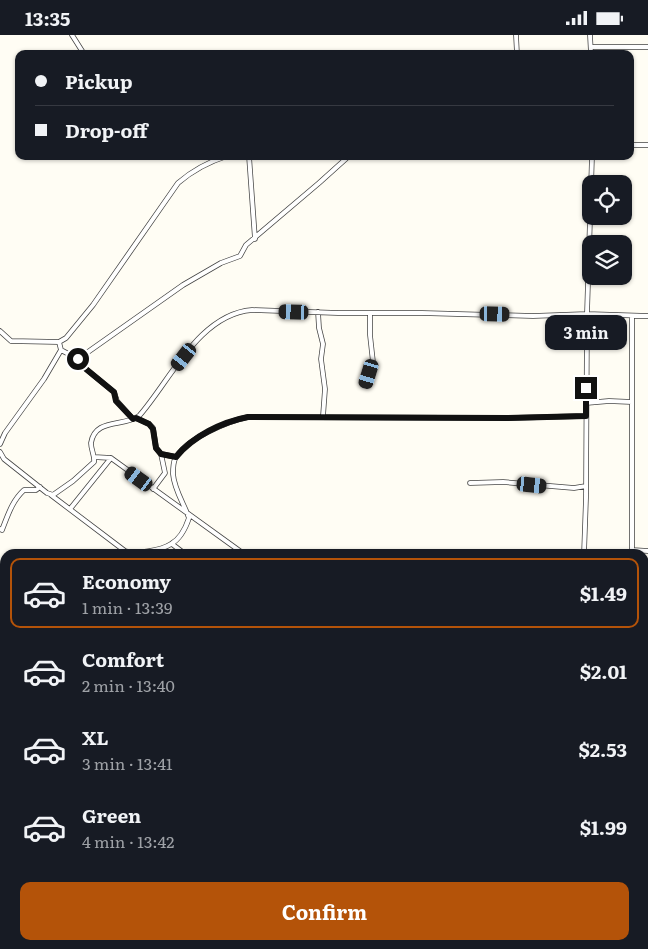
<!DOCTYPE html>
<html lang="en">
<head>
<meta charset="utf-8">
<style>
	body { margin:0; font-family:Literata,serif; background:#242831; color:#f1f3f6; height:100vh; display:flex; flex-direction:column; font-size:19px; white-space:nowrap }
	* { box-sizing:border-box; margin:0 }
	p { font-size:16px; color:#9ea1a6 }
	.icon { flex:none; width:28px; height:28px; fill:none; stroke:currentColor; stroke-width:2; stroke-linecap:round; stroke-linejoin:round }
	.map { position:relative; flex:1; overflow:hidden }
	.side { position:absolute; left:0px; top:514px; width:649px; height:401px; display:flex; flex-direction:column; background:#171b24; border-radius:15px 15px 0 0; box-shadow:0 1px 4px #0004 }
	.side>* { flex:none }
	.banner { position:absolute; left:15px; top:15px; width:619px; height:110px; border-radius:10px; box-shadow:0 1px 4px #0004; display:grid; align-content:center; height:110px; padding:0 20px; background:#171b24 }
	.controls { position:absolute; left:582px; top:140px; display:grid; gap:10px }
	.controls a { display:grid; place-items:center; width:50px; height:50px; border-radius:10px; background:#171b24; box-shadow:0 1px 4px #0004; font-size:25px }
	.end { position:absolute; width:22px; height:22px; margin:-11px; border:6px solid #111; background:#fff; box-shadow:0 0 0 2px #fff }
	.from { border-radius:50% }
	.bubble { position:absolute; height:35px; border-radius:10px; background:#171b24; box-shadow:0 1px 4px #0004; font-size:16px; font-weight:700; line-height:35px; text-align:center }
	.car { position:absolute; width:15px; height:30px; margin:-15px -8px; border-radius:6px; box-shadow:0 0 4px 1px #0007; background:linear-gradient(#222 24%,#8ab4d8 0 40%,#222 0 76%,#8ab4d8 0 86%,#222 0) }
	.banner b { display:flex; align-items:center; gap:18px; height:48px; font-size:19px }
	.banner b+b { border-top:1px solid #363941 }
	.banner i { width:12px; height:12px; background:#f1f3f6 }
	ul { padding:9px 0 0; list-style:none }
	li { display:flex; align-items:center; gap:15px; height:70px; margin:0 10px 8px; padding:0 10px; border:2px solid transparent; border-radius:10px }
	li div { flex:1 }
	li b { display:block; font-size:19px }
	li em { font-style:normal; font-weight:700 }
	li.active { border-color:#b45309 }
	li>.icon { width:45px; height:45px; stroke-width:1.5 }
	.button { display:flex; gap:10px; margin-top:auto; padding:10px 20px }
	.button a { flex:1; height:58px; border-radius:10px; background:#b45309; color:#fff; font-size:20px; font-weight:700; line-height:58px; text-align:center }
	.status { display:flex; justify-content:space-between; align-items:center; height:35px; padding:0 25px; background:#171b24; direction:ltr }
	.status svg { height:14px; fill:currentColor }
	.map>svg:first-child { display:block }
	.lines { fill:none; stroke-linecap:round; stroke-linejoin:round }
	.stream { stroke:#3998d5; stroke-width:1 }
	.street-casing { stroke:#444; stroke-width:5.5 }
	.street { stroke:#fff; stroke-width:4 }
	.route { stroke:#111; stroke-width:6 }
</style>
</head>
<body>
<div class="status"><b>13:35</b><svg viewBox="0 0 49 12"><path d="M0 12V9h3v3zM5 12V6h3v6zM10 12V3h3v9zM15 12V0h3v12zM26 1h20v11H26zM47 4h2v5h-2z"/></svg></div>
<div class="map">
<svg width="648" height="914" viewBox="0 0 648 914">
	<rect width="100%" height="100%" fill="#fffdf4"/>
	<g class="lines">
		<path class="stream" d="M347,914l3,-4"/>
		<g class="street-casing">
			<path id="street" d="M72,0l12,19
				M516,0l1,19
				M590,0l1,19
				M591,12h57
				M441,19h6
				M630,110h18
				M249,121l6,83
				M318,277l1,16 4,16 -2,15 4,30 -2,27
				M0,296l11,10 48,1
				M61,315l-2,-8 7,-4 27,-33 85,-122c15,-13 30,-21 49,-27
				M78,324l8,10 28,23 3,9 16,18
				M366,350l7,-23 -3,-27v-22
				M586,368l23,-2 23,1
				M136,383l13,6 4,4 3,20 5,6 4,19 -12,16
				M0,409l5,-11 39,-54 17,-29 17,9 105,-74 38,-22 19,-7 6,-11 73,-62 30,-27
				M0,417l4,7 43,34 6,2 20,-14 21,-19c1,-6 -3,-12 -3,-19 4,-25 32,-16 48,-27 31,-35 60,-102 113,-106l86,3h84l111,3 54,-2 61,2
				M161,419l15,3
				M94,422l17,1
				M470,448l33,-1 71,6 12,-2
				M51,460l74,56c10,4 37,-1 46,-7 9,-5 15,-17 18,-26 -5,-14 -15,-29 -16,-44 0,-5 0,-11 2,-15 10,-20 53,-38 73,-42l259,1 79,-2
				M70,474l41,-51 133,96
				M0,494l2,1c6,-15 10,-29 22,-40h12l4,-3
				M172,509l13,10
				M632,515l16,1
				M584,519l2,-56 1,-184 5,-158
				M632,519v-238
				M644,558h4
				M0,570l5,1
				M644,599h4
				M644,643h4
				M0,671l5,1
				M0,719h5
				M0,820l5,-1
				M0,885l5,12
				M10,910l2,4
				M173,910l1,4
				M210,910l1,4
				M320,910l5,4
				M640,910l5,4"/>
		</g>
		<use href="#street" class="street"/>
	</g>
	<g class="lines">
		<path class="route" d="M78,324l8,10 28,23 2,9 17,18 3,-1 13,6 4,5 3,19 5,6 15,3c17,-21 46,-35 72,-40l259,1 79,-2v-28"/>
	</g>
</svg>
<div class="controls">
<a><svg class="icon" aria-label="locate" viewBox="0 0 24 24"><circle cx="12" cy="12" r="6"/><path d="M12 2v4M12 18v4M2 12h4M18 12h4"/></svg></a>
<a><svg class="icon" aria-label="layers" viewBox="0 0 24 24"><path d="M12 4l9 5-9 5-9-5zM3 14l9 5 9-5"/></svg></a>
</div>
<i class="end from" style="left:78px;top:324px"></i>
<i class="end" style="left:586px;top:353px"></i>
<div class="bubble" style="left:545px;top:280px;width:82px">3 min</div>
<i class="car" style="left:294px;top:277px;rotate:272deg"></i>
<i class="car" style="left:495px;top:279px;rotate:91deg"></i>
<i class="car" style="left:184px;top:322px;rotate:218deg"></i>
<i class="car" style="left:369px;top:339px;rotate:197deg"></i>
<i class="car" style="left:139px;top:444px;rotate:306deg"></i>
<i class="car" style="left:532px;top:450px;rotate:96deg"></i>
<div class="banner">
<b><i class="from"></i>Pickup</b>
<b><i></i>Drop-off</b>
</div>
<section class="side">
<ul>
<li class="active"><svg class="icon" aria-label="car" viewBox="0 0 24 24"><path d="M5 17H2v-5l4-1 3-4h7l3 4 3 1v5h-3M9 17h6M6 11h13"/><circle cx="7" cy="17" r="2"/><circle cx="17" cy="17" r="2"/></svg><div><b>Economy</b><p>1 min · 13:39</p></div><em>$1.49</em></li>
<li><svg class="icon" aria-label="car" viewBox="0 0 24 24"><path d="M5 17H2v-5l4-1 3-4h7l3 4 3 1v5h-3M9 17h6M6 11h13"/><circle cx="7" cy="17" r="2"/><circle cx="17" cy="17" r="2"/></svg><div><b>Comfort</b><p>2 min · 13:40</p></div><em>$2.01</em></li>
<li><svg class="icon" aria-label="car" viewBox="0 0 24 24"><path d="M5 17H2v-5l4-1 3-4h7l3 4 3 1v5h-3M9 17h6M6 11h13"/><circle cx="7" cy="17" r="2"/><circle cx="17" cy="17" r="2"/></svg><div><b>XL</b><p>3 min · 13:41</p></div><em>$2.53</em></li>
<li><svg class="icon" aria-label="car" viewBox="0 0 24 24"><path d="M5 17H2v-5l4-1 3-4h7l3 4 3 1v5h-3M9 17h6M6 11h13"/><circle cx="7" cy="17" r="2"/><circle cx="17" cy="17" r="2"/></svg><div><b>Green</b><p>4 min · 13:42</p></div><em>$1.99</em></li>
</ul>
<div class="button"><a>Confirm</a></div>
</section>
</div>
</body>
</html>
